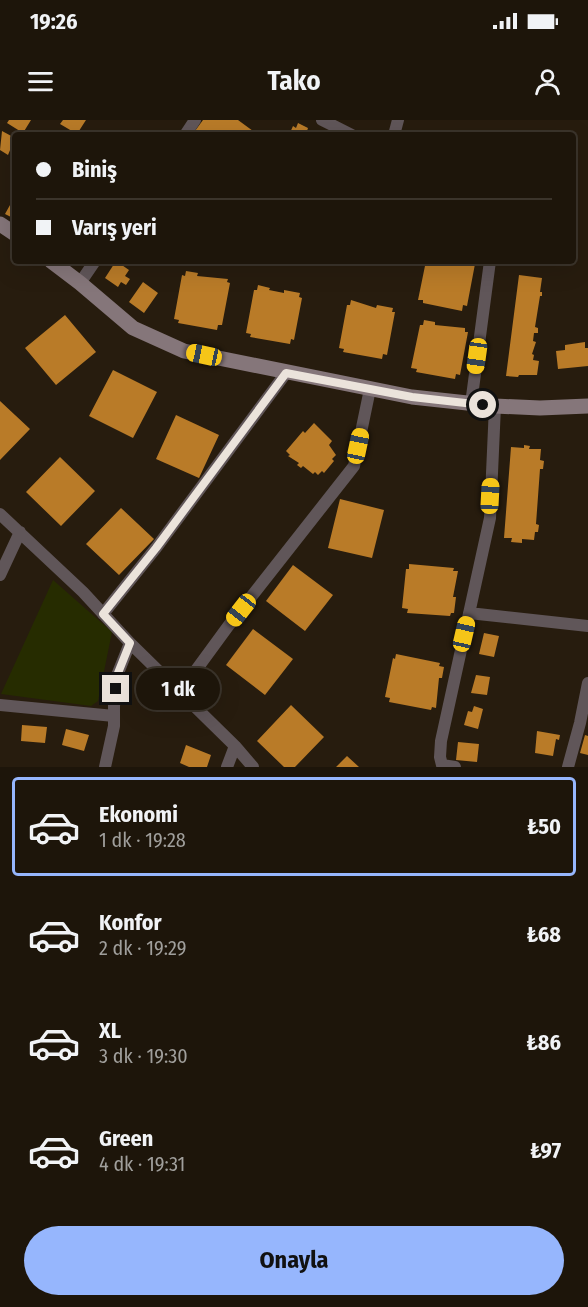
<!DOCTYPE html>
<html lang="tr">
<head>
<meta charset="utf-8">
<style>
	body { margin:0; font-family:"Fira Sans Condensed",sans-serif; background:#2a2218; color:#f1f3f6; height:100vh; display:flex; flex-direction:column; font-size:22px; white-space:nowrap }
	* { box-sizing:border-box; margin:0 }
	p { font-size:20px; color:#a09f9c }
	.icon { flex:none; width:33px; height:33px; fill:none; stroke:currentColor; stroke-width:2; stroke-linecap:round; stroke-linejoin:round }
	.map { position:relative; height:647px; overflow:hidden }
	.drawer { display:flex; flex-direction:column; background:#1d150a; flex:1 }
	.drawer>* { flex:none }
	.top-card { position:absolute; left:12px; top:12px; width:564px; height:132px; border-radius:6px; box-shadow:0 6px 24px #0002,0 0 0 2px #3b342b; display:grid; align-content:center; height:132px; padding:0 24px; background:#1d150a }
	.end { position:absolute; width:27px; height:27px; margin:-14px; border:8px solid #ebe3db; background:#111; box-shadow:0 0 0 3px #111 }
	.from { border-radius:50% }
	.bubble { position:absolute; height:42px; border-radius:21px; background:#1d150a; box-shadow:0 6px 24px #0002,0 0 0 2px #3b342b; font-size:20px; font-weight:700; line-height:42px; text-align:center }
	.car { position:absolute; width:18px; height:36px; margin:-18px -9px; border-radius:8px; box-shadow:0 0 4px 2px #0007; background:linear-gradient(#f5c518 24%,#345 0 40%,#f5c518 0 76%,#345 0 86%,#f5c518 0) }
	.top-card b { display:flex; align-items:center; gap:21px; height:57px; font-size:22px }
	.top-card b+b { border-top:2px solid #3b342b }
	.top-card i { width:15px; height:15px; background:#f1f3f6 }
	ul { padding:10px 0 0; list-style:none }
	li { display:flex; align-items:center; gap:18px; height:99px; margin:0 12px 9px; padding:0 12px; border:3px solid transparent; border-radius:6px }
	li div { flex:1 }
	li b { display:block; font-size:22px }
	li em { font-style:normal; font-weight:700 }
	li.current { border-color:#96b6fd }
	li>.icon { width:54px; height:54px; stroke-width:1.5 }
	.button { display:flex; gap:12px; margin-top:auto; padding:12px 24px }
	.button a { flex:1; height:69px; border-radius:36px; background:#96b6fd; color:#111; font-size:24px; font-weight:700; line-height:69px; text-align:center }
	.status { display:flex; justify-content:space-between; align-items:center; height:42px; padding:0 30px; background:#1d150a; direction:ltr }
	.status svg { height:16px; fill:currentColor }
	header { display:flex; justify-content:space-between; align-items:center; height:78px; padding:0 24px; background:#1d150a; font-size:27px; font-weight:700 }
	.map>svg:first-child { display:block }
	.green { fill:#262c00 }
	.building { fill:#b97b28 }
	.lines { fill:none; stroke-linecap:round; stroke-linejoin:round }
	.street { stroke:#605659; stroke-width:12 }
	.secondary { stroke:#85767a; stroke-width:15 }
	.route { stroke:#ebe3db; stroke-width:8 }
</style>
</head>
<body>
<div class="status"><b>19:26</b><svg viewBox="0 0 49 12"><path d="M0 12V9h3v3zM5 12V6h3v6zM10 12V3h3v9zM15 12V0h3v12zM26 1h20v11H26zM47 4h2v5h-2z"/></svg></div>
<header><svg class="icon" aria-label="menu" viewBox="0 0 24 24"><path d="M4 6h16M4 12h16M4 18h16"/></svg>Tako<svg class="icon" aria-label="person" viewBox="0 0 24 24"><circle cx="12" cy="8" r="4"/><path d="M4 21q1-7 8-7t8 7"/></svg></header>
<div class="map">
<svg width="588" height="647" viewBox="0 0 588 647">
	<rect width="100%" height="100%" fill="#271c0e"/>
	<path class="green" d="M53,460l59,52 -14,69 -7,5 -90,-12z"/>
	<path class="building" d="M9,0h22l-8,13 -16,-10z
		M63,0h23l-9,14 -17,-10z
		M203,0h35l15,11 -2,2 3,2h-62z
		M298,3l10,5 -1,3 10,4h-28l4,-9 3,2z
		M2,11l13,7 -7,17 -8,-5z
		M15,76v23l-10,-5z
		M116,141l13,9 -4,6 5,3 -4,6 -5,-3 -3,5 -13,-9z
		M426,141h46v2l3,1 -8,42 -4,-1 -1,6 -39,-8v-3h-5z
		M186,151l12,2 -1,3 31,3 -1,3 3,1 -8,42h-4l-1,5 -39,-7 1,-3 -5,-1 8,-44 3,1z
		M519,155l23,3 -2,14h2v4h-2l-5,31 3,1v5h-4l-1,8 3,1 -4,12 2,1 -1,5 6,1 -2,14h-18l-1,2 -12,-1z
		M143,162l15,11 -14,20 -15,-11z
		M258,165l12,3 -1,2 15,3v-3l16,3 -1,4 3,1 -8,42 -3,-1 -1,5 -40,-7 1,-3 -5,-1 8,-43h3z
		M351,180l25,8 1,-3 16,3 -1,4h3l-8,43 -4,-1 -1,5 -39,-7 1,-3 -5,-1 8,-43h3z
		M65,195l31,37 -40,33 -31,-37z
		M424,200l11,2v3l30,3v4h3l-8,43 -4,-1 -1,5 -39,-7 1,-3 -6,-1 9,-43h3z
		M585,222v6h3v18l-30,3 -2,-18 9,-1v-5z
		M113,250l44,22 -24,46 -44,-22z
		M0,281l30,28 -30,31z
		M176,295l43,20 -20,43 -43,-19z
		M314,303l18,18 -3,4 7,10 -4,4 2,2 -10,12 -2,-2 -4,4 -3,-3 -2,2 -10,-8 -2,2 -4,-3 2,-2 -11,-7 2,-1 -4,-4 17,-20 2,2z
		M524,325l6,1 -1,3h12l-1,11 4,1 -1,8h-3l-4,55 3,1 -1,7h-3l-1,8 -12,-1v4l-11,-1 1,-4h-8l7,-91 13,1z
		M60,337l35,34 -34,35 -35,-34z
		M340,379l44,11 -12,48 -44,-10z
		M121,388l33,31 -35,36 -33,-31z
		M409,444l45,4 -1,3h5l-5,26h3l-2,16h-3l-1,3 -43,-3 1,-4 -6,-1 4,-39h3z
		M293,445l40,30 -28,36 -39,-30z
		M253,509l40,30 -28,36 -39,-30z
		M484,513l15,3 -5,21 -15,-3z
		M396,534l44,9 -1,3 5,1 -2,11h-3l-3,30 -4,-1 -1,3 -42,-8 1,-4 -5,-1 8,-39 2,1z
		M476,555l14,2 -3,18 -16,-2z
		M291,585l33,32 -29,30h-11l-27,-26z
		M474,586l9,3 -5,20 -14,-4 4,-14 4,1z
		M22,605l25,2 -2,16 -24,-2z
		M66,609l23,6 -5,16 -22,-6z
		M537,611l23,4 -1,5 -3,-1 -3,17 -18,-3z
		M585,615l3,1v19l-8,-2z
		M458,622l21,2 -2,18 -21,-2z
		M186,625l25,10 -4,12h-18l-9,-4z
		M347,636l12,11h-23z"/>
	<g class="lines">
		<path class="street" d="M322,0l30,15
			M185,15l10,-15
			M394,15l4,-15
			M80,163l15,-22
			M471,284l19,-143
			M0,394l83,78 47,51 105,103 18,21
			M0,455l20,-43
			M469,493l119,13
			M103,494l53,-66 130,-175
			M180,572l49,-67 125,-159 16,-77
			M0,585l114,11
			M105,647l9,-41v-20l4,-33 12,-30
			M227,647l8,-21
			M455,647l-13,-2 -2,-8 1,-16 49,-223 5,-112
			M568,647l12,-44 8,-40"/>
		<path class="secondary" d="M0,104l15,10
			M51,141l29,22 53,45 51,23 228,46 83,9 45,2 48,-2"/>
	</g>
	<g class="lines">
		<path class="route" d="M116,569l2,-16 12,-30 -27,-29 53,-66 130,-175 126,24 71,8"/>
	</g>
</svg>
<i class="end from" style="left:483px;top:285px"></i>
<i class="end" style="left:116px;top:569px"></i>
<div class="bubble" style="left:136px;top:548px;width:84px">1 dk</div>
<i class="car" style="left:204px;top:235px;rotate:282deg"></i>
<i class="car" style="left:477px;top:236px;rotate:188deg"></i>
<i class="car" style="left:358px;top:326px;rotate:12deg"></i>
<i class="car" style="left:490px;top:376px;rotate:3deg"></i>
<i class="car" style="left:241px;top:490px;rotate:218deg"></i>
<i class="car" style="left:464px;top:514px;rotate:13deg"></i>
<div class="top-card">
<b><i class="from"></i>Biniş</b>
<b><i></i>Varış yeri</b>
</div>
</div>
<section class="drawer">
<ul>
<li class="current"><svg class="icon" aria-label="car" viewBox="0 0 24 24"><path d="M5 17H2v-5l4-1 3-4h7l3 4 3 1v5h-3M9 17h6M6 11h13"/><circle cx="7" cy="17" r="2"/><circle cx="17" cy="17" r="2"/></svg><div><b>Ekonomi</b><p>1 dk · 19:28</p></div><em>₺50</em></li>
<li><svg class="icon" aria-label="car" viewBox="0 0 24 24"><path d="M5 17H2v-5l4-1 3-4h7l3 4 3 1v5h-3M9 17h6M6 11h13"/><circle cx="7" cy="17" r="2"/><circle cx="17" cy="17" r="2"/></svg><div><b>Konfor</b><p>2 dk · 19:29</p></div><em>₺68</em></li>
<li><svg class="icon" aria-label="car" viewBox="0 0 24 24"><path d="M5 17H2v-5l4-1 3-4h7l3 4 3 1v5h-3M9 17h6M6 11h13"/><circle cx="7" cy="17" r="2"/><circle cx="17" cy="17" r="2"/></svg><div><b>XL</b><p>3 dk · 19:30</p></div><em>₺86</em></li>
<li><svg class="icon" aria-label="car" viewBox="0 0 24 24"><path d="M5 17H2v-5l4-1 3-4h7l3 4 3 1v5h-3M9 17h6M6 11h13"/><circle cx="7" cy="17" r="2"/><circle cx="17" cy="17" r="2"/></svg><div><b>Green</b><p>4 dk · 19:31</p></div><em>₺97</em></li>
</ul>
<div class="button"><a>Onayla</a></div>
</section>
</body>
</html>
